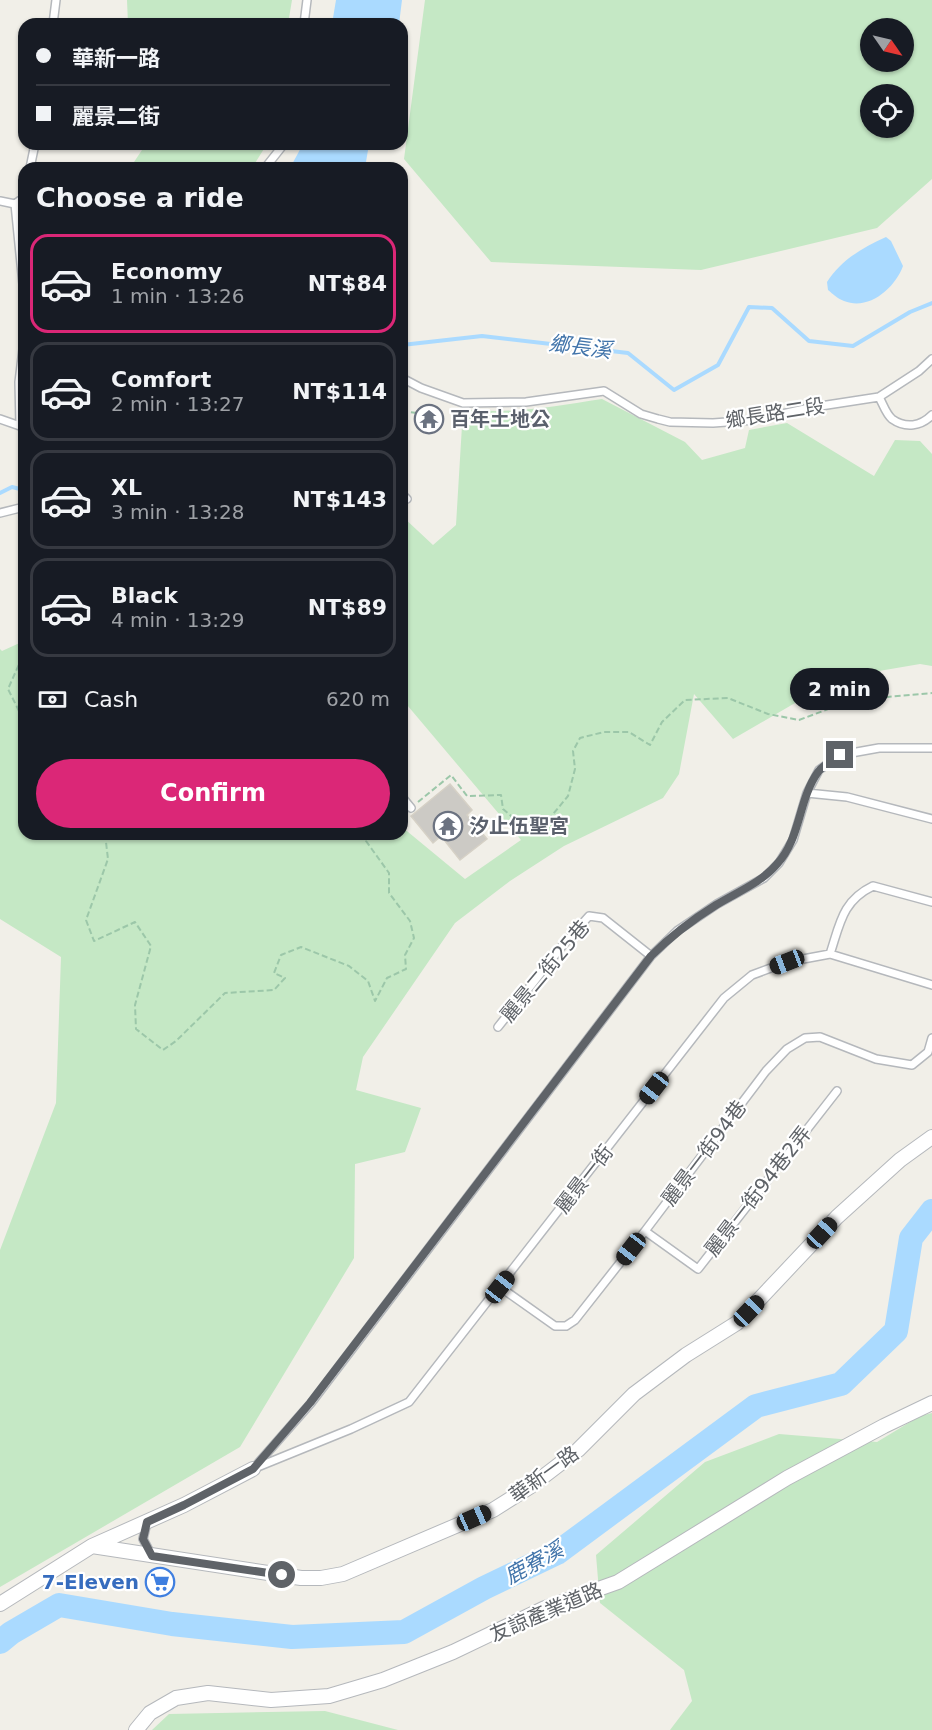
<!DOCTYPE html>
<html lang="en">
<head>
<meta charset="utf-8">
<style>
	body { margin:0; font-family:"DejaVu Sans","Noto Sans TC",sans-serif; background:#242831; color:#f1f3f6; height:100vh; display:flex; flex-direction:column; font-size:22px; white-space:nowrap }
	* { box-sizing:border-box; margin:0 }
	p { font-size:20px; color:#9ea1a6 }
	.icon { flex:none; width:33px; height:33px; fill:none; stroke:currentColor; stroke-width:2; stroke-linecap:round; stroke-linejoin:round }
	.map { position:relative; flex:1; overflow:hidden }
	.sheet { position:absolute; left:18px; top:162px; width:390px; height:678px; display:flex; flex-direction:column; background:#171b24; border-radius:18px; box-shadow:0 2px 4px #0004 }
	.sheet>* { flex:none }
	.top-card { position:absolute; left:18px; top:18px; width:390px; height:132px; border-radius:18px; box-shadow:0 2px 4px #0004; display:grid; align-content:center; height:132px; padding:0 18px; background:#171b24 }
	.needle { width:39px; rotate:124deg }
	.tools { position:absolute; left:860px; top:18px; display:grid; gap:12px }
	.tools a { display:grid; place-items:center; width:54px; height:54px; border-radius:50%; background:#171b24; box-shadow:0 2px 4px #0004; font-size:30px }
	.end { position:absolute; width:27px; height:27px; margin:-14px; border:8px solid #5f6368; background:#fff; box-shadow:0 0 0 3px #fff }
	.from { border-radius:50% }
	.bubble { position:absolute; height:42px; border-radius:21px; background:#171b24; box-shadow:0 2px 4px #0004; font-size:20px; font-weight:700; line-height:42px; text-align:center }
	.car { position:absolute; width:18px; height:36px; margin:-18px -9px; border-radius:8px; box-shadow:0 0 4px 2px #0007; background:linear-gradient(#222 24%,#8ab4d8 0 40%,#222 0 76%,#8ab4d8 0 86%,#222 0) }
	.top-card b { display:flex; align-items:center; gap:21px; height:57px; font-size:22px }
	.top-card b+b { border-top:2px solid #363941 }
	.top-card i { width:15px; height:15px; background:#f1f3f6 }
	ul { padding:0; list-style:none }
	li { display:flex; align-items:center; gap:18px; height:99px; margin:0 12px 9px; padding:0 6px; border:3px solid #363941; border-radius:18px }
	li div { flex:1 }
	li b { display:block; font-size:22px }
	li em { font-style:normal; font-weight:700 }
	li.active { border-color:#db2777 }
	li>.icon { width:54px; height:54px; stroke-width:1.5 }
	h2 { padding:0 18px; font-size:27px; line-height:72px }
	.pay { display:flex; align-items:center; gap:15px; height:66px; padding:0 18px; font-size:22px }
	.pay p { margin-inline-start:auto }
	.primary-button { display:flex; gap:12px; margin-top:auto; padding:12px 18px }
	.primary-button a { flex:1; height:69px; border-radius:36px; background:#db2777; color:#fff; font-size:24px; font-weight:700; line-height:69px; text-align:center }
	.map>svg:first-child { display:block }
	.green { fill:#c5e8c5; fill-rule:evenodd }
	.water { fill:#aadaff }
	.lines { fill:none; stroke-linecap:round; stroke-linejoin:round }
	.stream { stroke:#aadaff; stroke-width:4 }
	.river { stroke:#aadaff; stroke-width:24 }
	.building { fill:#cccac5; stroke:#d6d1c6; stroke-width:1.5 }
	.service-casing { stroke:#b5b8bc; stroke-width:10 }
	.minor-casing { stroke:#b5b8bc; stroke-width:16 }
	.path { stroke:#9cc7a9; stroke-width:2; stroke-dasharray:6 3; stroke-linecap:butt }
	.service { stroke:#fff; stroke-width:7 }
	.minor { stroke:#fff; stroke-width:14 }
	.route { stroke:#5f6368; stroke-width:8 }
	.labels { text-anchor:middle; stroke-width:4.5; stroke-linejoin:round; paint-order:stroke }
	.street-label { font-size:20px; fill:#5f6368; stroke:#fff }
	.worship-label { font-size:20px; font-weight:bold; fill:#5b616d; stroke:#fff; text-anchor:start }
	.shop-label { font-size:20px; font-weight:bold; fill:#366cbe; stroke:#fff; text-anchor:end }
	.water-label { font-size:21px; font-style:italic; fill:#4174aa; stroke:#fff }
</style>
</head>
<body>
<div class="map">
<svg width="932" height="1730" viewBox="0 0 932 1730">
	<rect width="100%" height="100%" fill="#f1efe8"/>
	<path class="green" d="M127,0h165l-4,24h-160z
		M425,0h507v179l-55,49 -176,42 -210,-8 -87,-103zM870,28h33v34h-33zM903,94v34h-33v-34z
		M146,144h121l-15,24h-122z
		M602,399l83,43 17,18 43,-12 4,-18 38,-7 87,53 21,-36 25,1 12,13v212l-12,-2 -82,14 -105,61 -39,-45 -15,80 -16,24 -99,48 -54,35 -55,42 -92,134 -7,33 65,18 -16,44 -50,12 -1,94 -114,189 -240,140v-337l56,-147 5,-146 -61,-38v-270l2,2 22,-10v193h378v-7l63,52 56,-39 -119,-141v-183l31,29 23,-20 7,-116c47,6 92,-3 139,-10z
		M932,1413v317h-262l22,-29 -8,-31 -84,-67 -4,-48 109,-93 74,-28 98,8 43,-26z
		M325,1711l73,19h-246l17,-16z"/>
	<path class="water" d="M336,0h66l-3,24h-67z
		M303,144h66l-4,24h-75z
		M886,237l5,4 12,25c-8,22 -34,45 -59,35 -6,-2 -11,-7 -16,-11l-1,-8c14,-22 35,-34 59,-45z"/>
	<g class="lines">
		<path class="stream" d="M402,345l80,-9 146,17 46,37 44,-25 31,-58 23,1 37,33 44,5 57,-34 22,-9
			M0,493l12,-6 12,3"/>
		<path class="river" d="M0,1642l11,-9 48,-28 113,19 120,13 112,-5 80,-44 73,-35 199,-147 85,-22 55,-53 15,-93 21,-27"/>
	</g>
	<path class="building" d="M420,409l22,5 -4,16 -22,-5z
		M450,784l22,26 -5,5 20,24 -27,21 -19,-24 -8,7 -22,-27z"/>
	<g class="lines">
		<g class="service-casing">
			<path id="service" d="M53,24l3,-24
				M304,24l3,-24
				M30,168l5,-24
				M265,168l19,-24
				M24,193l-1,5 -8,6 9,90
				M0,201l15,3
				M402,378l19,10 42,15 63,-1 78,-11 37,23 17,5 12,3 43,1 41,-3 60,-13 65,-10 40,-26 13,-12
				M879,397c4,7 7,17 13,22 14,10 29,7 40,-4
				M0,419l20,7 4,3
				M20,426l-1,-44 5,-41
				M402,494l5,5
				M0,513l24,-6
				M807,793l40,4 85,22
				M402,797l9,11
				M830,954c10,-30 12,-53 43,-68l59,16
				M498,1027l65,-82 26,-29 14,2 48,38
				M645,1231l53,38 139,-178
				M500,1287l55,39h11l9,-6 70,-89 121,-160 21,-22 18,-11 15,-1 56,22 36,6 16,-13 4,-14
				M255,1468l96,-39 58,-27 315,-404 28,-23 35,-13 43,-8 102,31
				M253,1469l58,-66 340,-447 26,-25 40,-27 47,-26 15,-15 14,-23 14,-47 12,-23 21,-15 39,-7h53
				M147,1522l-4,17 8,15"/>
		</g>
		<g class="minor-casing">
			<path id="minor" d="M92,1546l92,-41 69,-36
				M0,1604l92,-58 209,32h20l22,-4 150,-64 38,-24 47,-36 56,-56 52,-39 51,-32 100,-106 63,-57 32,-23
				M136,1730l14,-17 26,-15 32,-5 63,7 58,-4 54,-16 70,-28 92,-44 73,-26 169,-104 97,-52 48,-23"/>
		</g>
		<path class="path" d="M402,411l29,4
			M24,658l-4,4 -12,27 16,32
			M418,802l33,-27 16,21 34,-1 2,14 14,12 5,12 10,1 12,-9 24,-29 7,-27 -2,-18 7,-13 24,-6h25l21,13 12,-23 23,-22 43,-2 40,16 31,6 32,-12 45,-10 56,-5
			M105,834l3,25 -22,61 8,21 41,-19 16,24 -16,59 1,24 27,21 13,-9 49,-48 49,-3 11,-12 -11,-5 7,-18 20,-8 48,19 19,15 7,20 12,-23 19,-9 -1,-14 9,-17 -4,-17 -21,-28v-20l-23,-32 -1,-7"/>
		<use href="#service" class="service"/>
		<use href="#minor" class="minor"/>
	</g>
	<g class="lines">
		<path class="route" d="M282,1575l-130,-19 -9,-17 4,-17 37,-17 69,-36 57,-66 341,-447c20,-20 41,-36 65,-51 21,-13 45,-22 61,-41 24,-26 21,-64 41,-92 5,-7 15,-12 22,-17"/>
	</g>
	<defs>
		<g id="temple-ring" transform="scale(1.5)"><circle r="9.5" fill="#fff" stroke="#6b7280" stroke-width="1.5"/><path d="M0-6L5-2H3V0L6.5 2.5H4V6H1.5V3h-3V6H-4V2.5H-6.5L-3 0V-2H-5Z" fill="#6b7280"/></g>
		<g id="supermarket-ring" transform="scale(1.5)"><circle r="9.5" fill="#fff" stroke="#3f7fe0" stroke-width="1.5"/><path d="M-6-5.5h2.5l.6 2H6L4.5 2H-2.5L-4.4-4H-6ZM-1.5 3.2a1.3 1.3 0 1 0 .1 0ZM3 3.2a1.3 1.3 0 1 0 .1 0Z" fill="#3f7fe0"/></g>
	</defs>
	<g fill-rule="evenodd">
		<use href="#temple-ring" x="429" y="419"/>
		<use href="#temple-ring" x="448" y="826"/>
		<use href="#supermarket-ring" x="160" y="1582"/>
	</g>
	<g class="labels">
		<g class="street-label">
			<text transform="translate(775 413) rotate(-9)" y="7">鄉長路二段</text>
			<text transform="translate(545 971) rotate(-50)" y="7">麗景二街25巷</text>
			<text transform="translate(704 1153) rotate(-53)" y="7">麗景一街94巷</text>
			<text transform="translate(584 1179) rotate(-52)" y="7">麗景一街</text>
			<text transform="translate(758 1191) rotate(-52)" y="7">麗景一街94巷2弄</text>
			<text transform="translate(544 1474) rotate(-36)" y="7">華新一路</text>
			<text transform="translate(546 1612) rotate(-23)" y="7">友諒產業道路</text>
		</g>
		<g class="worship-label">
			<text x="450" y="426">百年土地公</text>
			<text x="469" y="833">汐止伍聖宮</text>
		</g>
		<g class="shop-label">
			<text x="139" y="1589">7-Eleven</text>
		</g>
		<g class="water-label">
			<text transform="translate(580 347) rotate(7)" y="7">鄉長溪</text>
			<text transform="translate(534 1563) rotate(-29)" y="7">鹿寮溪</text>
		</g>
	</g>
</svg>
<div class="tools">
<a><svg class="needle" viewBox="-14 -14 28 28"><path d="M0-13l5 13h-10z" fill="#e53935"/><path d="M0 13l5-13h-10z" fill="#9ea1a6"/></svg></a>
<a><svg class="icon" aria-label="locate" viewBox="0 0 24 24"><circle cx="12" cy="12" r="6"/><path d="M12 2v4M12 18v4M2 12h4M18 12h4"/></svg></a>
</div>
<i class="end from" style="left:282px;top:1575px"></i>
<i class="end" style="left:840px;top:755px"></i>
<div class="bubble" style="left:790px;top:668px;width:99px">2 min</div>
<i class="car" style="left:787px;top:962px;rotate:249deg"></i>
<i class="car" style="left:654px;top:1088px;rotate:218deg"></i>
<i class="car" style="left:822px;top:1233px;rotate:43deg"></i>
<i class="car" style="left:631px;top:1249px;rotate:218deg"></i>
<i class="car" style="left:500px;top:1287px;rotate:38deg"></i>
<i class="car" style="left:749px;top:1311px;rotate:44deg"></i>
<i class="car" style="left:474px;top:1518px;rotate:66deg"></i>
<div class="top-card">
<b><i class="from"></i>華新一路</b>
<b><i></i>麗景二街</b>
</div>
<section class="sheet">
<h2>Choose a ride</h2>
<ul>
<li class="active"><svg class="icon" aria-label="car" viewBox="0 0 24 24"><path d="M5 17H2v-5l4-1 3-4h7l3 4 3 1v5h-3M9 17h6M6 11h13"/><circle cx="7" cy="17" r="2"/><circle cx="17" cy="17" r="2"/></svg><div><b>Economy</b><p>1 min · 13:26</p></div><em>NT$84</em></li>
<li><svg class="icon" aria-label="car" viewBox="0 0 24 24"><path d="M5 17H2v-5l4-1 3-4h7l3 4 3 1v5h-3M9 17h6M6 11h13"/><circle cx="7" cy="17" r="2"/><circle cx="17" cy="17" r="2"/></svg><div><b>Comfort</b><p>2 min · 13:27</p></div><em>NT$114</em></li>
<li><svg class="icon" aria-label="car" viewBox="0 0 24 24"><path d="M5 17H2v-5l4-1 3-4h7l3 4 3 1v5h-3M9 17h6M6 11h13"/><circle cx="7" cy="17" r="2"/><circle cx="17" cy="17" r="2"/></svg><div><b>XL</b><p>3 min · 13:28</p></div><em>NT$143</em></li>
<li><svg class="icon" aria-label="car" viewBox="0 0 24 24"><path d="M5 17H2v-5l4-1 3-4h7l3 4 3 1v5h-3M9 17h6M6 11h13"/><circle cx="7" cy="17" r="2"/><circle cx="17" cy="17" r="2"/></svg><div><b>Black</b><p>4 min · 13:29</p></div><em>NT$89</em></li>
</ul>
<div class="pay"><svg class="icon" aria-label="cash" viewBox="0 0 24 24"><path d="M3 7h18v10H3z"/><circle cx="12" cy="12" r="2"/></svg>Cash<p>620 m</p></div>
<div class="primary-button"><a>Confirm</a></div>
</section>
</div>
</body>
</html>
